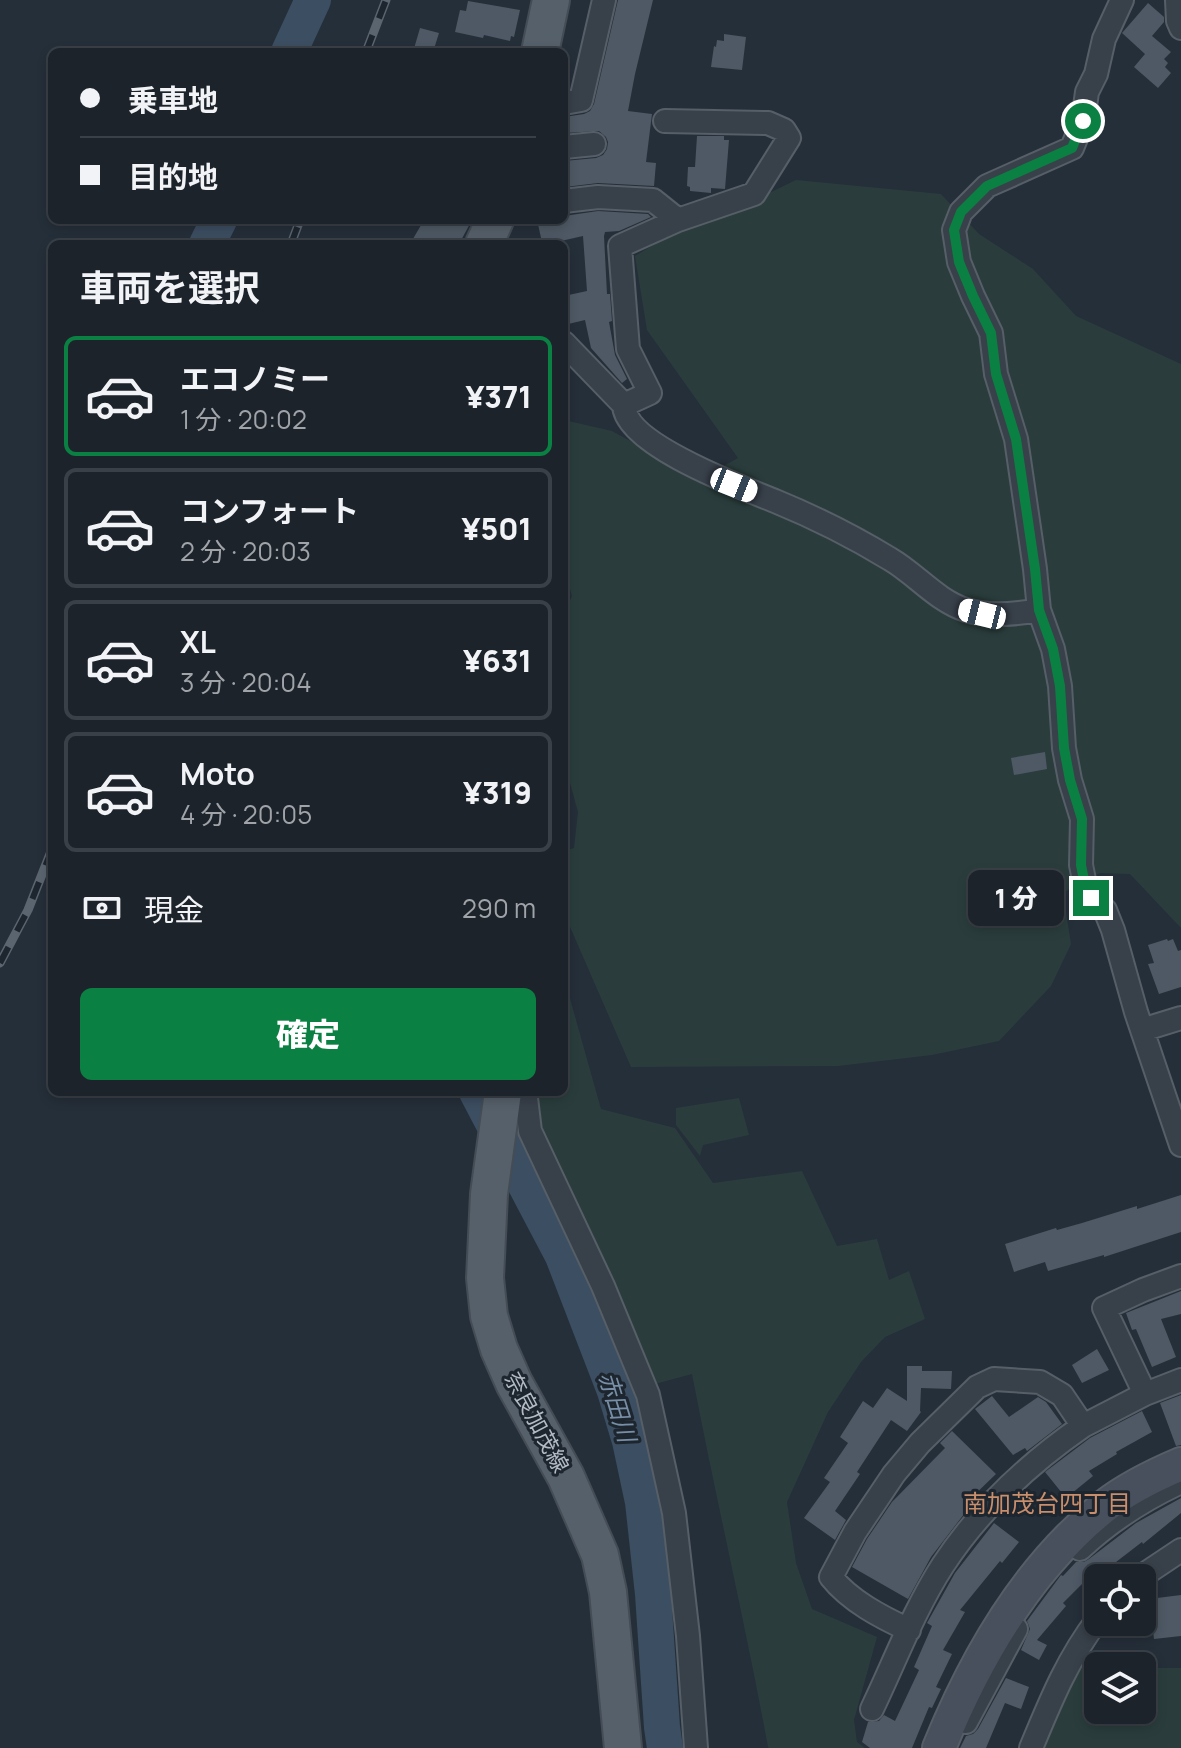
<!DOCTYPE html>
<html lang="ja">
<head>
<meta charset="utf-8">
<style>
	body { margin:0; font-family:Manrope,"Noto Sans JP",sans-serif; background:#292f37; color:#f1f3f6; height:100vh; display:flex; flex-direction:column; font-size:30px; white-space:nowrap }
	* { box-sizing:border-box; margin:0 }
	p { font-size:26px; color:#a0a4a9 }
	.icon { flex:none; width:44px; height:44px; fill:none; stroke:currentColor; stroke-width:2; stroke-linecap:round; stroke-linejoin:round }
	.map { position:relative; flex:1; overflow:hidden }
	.sheet { position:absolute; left:48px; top:240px; width:520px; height:856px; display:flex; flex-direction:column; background:#1c232b; border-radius:12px; box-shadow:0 4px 12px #0003,0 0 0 2px #3a4047 }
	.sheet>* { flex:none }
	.top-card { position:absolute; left:48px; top:48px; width:520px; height:176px; border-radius:12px; box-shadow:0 4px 12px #0003,0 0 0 2px #3a4047; display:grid; align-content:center; height:176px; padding:0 32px; background:#1c232b }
	.controls { position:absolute; left:1084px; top:1564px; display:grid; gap:16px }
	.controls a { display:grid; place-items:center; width:72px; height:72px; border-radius:12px; background:#1c232b; box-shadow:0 4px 12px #0003,0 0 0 2px #3a4047; font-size:40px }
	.end { position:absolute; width:36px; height:36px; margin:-18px; border:10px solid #0b8043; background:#fff; box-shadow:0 0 0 4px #fff }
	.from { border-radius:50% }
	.bubble { position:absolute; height:56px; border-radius:12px; background:#1c232b; box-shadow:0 4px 12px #0003,0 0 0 2px #3a4047; font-size:26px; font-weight:800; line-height:56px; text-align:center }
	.car { position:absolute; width:24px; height:48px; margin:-24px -12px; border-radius:10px; box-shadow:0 0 6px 2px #0007; background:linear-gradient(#fff 24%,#345 0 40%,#fff 0 76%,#345 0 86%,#fff 0) }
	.top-card b { display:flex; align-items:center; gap:28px; height:76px; font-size:30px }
	.top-card b+b { border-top:2px solid #3a4047 }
	.top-card i { width:20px; height:20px; background:#f1f3f6 }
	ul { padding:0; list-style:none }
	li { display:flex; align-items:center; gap:24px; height:120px; margin:0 16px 12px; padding:0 16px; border:4px solid #3a4047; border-radius:12px }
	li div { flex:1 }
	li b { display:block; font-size:30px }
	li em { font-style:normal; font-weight:800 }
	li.selected { border-color:#0b8043 }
	li>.icon { width:72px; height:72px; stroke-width:1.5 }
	h2 { padding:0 32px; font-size:36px; line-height:96px }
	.pay { display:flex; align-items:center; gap:20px; height:88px; padding:0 32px; font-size:30px }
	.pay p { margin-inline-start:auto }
	.button { display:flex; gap:16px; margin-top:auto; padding:16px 32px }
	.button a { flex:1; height:92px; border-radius:12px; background:#0b8043; color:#fff; font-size:32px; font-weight:800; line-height:92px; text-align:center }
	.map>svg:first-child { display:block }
	.green { fill:#2a3d3c }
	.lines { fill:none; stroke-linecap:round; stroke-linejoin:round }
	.river { stroke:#3c4e61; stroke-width:36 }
	.building { fill:#4e5965 }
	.street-casing { stroke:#565e67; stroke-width:26 }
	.secondary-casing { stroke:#565e67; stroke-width:36 }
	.primary-casing { stroke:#444c55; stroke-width:40 }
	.street { stroke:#38404a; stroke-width:22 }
	.secondary { stroke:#47505c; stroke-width:32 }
	.primary { stroke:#56606a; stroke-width:36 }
	.rail-casing { stroke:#5b6570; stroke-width:9 }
	.rail { stroke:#1d252e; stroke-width:6; stroke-dasharray:18; stroke-linecap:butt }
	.route { stroke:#0b8043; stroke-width:10 }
	.labels { text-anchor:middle; stroke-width:6; stroke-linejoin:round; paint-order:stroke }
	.street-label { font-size:22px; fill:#b4bbc5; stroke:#1d252e }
	.water-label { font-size:24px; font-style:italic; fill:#778ea6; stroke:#1d252e }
	.neighbourhood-label { font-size:24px; fill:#c98e6b; stroke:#1d252e }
</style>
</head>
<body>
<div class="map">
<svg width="1181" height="1748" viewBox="0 0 1181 1748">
	<rect width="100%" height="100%" fill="#252f39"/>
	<path class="green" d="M796,180l145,14 16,17 52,229 57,341 13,103 -16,9 8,51 -20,42 -52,55 -67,14 -94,11 -207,1 -67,-154v-62l10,-3 4,-36 -14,-51v-146l8,-19 -8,-27v-149l48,11 88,48 38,-21 -91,-128 -12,-74 57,-34 68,-22 9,-7z
		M964,218l15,16 54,35 43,47 105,48v564l-51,-54 -30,-1 -12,6 -48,-311 -77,-307z
		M569,995l32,114 74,19 38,55 89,-12 35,75 40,-7 12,41 20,-9 16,48 -40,18 -24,25 -33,50 -41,90 9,61 16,46 65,28 -23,83 3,22 8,6h-96l-1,-1c-23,-125 -52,-248 -76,-373l-48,13 -125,-295h45v-96z
		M739,1098l10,37 -46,10 -3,11 -24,-31v-17z
		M1082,1668h16v42h44v-42h39v80h-141l32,-76z"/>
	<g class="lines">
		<path class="river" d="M289,52l24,-52
			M207,244l12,-24
			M477,1092l86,164 52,135 15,50 13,61 10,92 9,133 3,21"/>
	</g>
	<path class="building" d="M618,0h35l-18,74 -7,37 24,3 -6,48 10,1 -2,23 -56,-3 -33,4 -1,-26 32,-3 7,-3 4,-6 1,-7 -2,-5 -7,-6 -35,2v-16l20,-3 6,-3 4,-7z
		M468,1l52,9 -6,27 -3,-1 -1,5 -26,-6 -1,3 -28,-6 5,-22 6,1z
		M1148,3l16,14v5l-12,14 19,16 -7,7 4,4 -3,4 6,6 -13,15 -24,-21 11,-13 -23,-21z
		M420,28l19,5 -6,19h-20z
		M724,34l22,3 -4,33 -31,-3 3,-21 2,1 1,-7 7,1z
		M697,136h27v4h5l-4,49 -14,-1v5l-21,-2v-4l-3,-1 1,-19h7z
		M598,211l50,3 3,3 -32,14 -14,1 -1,4 3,58h3l2,27 -3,1 6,33 12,24 -5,4 -31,-35 -6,-28 -21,5v-29l23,-5 -4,-55 -31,7 -1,-3 -9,2 -5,-22h27v-4z
		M424,220h48l-13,24h-49z
		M1045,752l2,17 -33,6 -3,-17z
		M1167,939l1,2 5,-2 5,12 3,-1v37l-22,7 -11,-30 6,-1 -6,-18z
		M1181,1195v37l-77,25v-2l-56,16 -3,-9 -31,10 -9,-28 51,-16 1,2 25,-7 55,-17v3z
		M1181,1291v23l-20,5 15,38 -24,10 -16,-38 -4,1 -6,-17z
		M1097,1349l12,21 -27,13 -10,-18z
		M907,1366h15v5h30l-1,18 -30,-1 -1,23 1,1 -14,19 -16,-11 -34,52 3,2 -25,37 11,9 -11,20 -31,-22 26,-36 -6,-4 24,-35 -8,-6 23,-36 10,7 14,-20 20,13z
		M1181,1395v50l-5,1 -16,-43z
		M992,1396l17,21 29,-20 8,5 16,22 -35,27 -2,-3 -12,7 -38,-46z
		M1142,1411l10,21 -36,20 1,2 -28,17 4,5 -27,22 -21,-26 45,-34z
		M952,1431l44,43 -29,28 4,3 -40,52 -23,42 -56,-32 15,-28 25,-37 53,-54 -5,-5z
		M1181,1498v15l-38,31 -1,-2 -35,27 -4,-6 -40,40 3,3 -29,34 10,5 -8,15 -18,-10 9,-21 -3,-8 34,-46 2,1 13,-14h8l5,-3 47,-36z
		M994,1523l25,19 -17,21 -2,-2 -40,49 5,2 -22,38 9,4 -16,33 5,2 -9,19 -3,-1 -17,41h-42l-8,-6 6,-20 11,-1 5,-6 11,6 24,-51 -5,-3 18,-41 -5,-3 28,-50z
		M1181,1595v41l-27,3 -5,-40z
		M1006,1678l23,9 -8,22 -16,-6 -19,45h-26l6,-12 7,-2 5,-5z"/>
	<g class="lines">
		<g class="street-casing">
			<path id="street" d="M1122,0l-18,39 -8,35 -9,18 -4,29 -11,27 -85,38 -26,26 -7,18 5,32 14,34 18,37 5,41 20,65 19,130 4,41 14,39 7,37 4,62 6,32 12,39 -1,46 5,25 5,8 14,12 8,20 23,82 45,133
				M1177,0l1,21 3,7
				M564,103l17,-3 23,-100
				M564,147l30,-3
				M564,201l34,-4 55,3 25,20
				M564,343l60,62c0,39 119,83 151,96 39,16 79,36 115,58 26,15 47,42 76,51 22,7 51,4 73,0
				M624,405l26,-12 -22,-44 -8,-103 58,-26 76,-26 35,-56 -5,-8 -16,-7 -103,-2
				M1142,1030l39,-12
				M523,1092l3,6 4,33 73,155 45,109 26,118 14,123 8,112
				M1145,1394l36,-14
				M1080,1549c30,-28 64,-50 101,-67
				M1139,1578l42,-28
				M909,1630c-28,-13 -59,-29 -78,-53l24,-45 39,-58 26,-31 57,-56 17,-8 46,3 22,13 21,31 62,-32 -41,-86 39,-18 38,-14
				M872,1709c23,-48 42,-99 71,-144 37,-56 85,-101 140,-139
				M966,1722l50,-93
				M1031,1748c20,-48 36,-88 67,-129"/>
		</g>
		<g class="secondary-casing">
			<path id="secondary" d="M939,1748c37,-91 89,-181 166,-242 23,-18 50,-31 76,-42"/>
		</g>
		<g class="primary-casing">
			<path id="primary" d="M540,52l11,-52
				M484,244l11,-24
				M503,1092l-14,102 -4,84 4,38 10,33 15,34 52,94 34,78 8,37 15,156"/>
		</g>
		<use href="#street" class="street"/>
		<use href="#secondary" class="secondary"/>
		<use href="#primary" class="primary"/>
		<g class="rail-casing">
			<path id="rail" d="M366,52l20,-52
				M291,244l9,-24
				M0,963l28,-53 24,-61"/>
		</g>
		<use href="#rail" class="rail"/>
	</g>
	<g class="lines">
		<path class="route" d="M1083,121l-11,27 -85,38 -26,26 -7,18 5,32 14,34 18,37 5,41 20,65 19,130 4,41 14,39 7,37 4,62 6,32 12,39 -1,46 5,25 5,8"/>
	</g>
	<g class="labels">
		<g class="street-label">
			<text transform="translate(537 1422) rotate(62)" y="8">奈良加茂線</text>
		</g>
		<g class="water-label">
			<text transform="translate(617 1407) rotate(73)" y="8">赤田川</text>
		</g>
		<g class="neighbourhood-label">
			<text x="1047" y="1512">南加茂台四丁目</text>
		</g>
	</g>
</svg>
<div class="controls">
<a><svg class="icon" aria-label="locate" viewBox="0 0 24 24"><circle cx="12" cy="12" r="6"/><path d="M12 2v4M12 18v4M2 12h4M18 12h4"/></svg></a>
<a><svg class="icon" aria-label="layers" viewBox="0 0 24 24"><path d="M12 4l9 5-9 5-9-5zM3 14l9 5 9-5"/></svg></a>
</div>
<i class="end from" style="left:1083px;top:121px"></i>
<i class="end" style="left:1091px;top:898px"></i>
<div class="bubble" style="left:968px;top:870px;width:96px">1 分</div>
<i class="car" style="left:734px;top:485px;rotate:112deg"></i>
<i class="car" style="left:982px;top:614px;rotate:284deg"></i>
<div class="top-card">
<b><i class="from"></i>乗車地</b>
<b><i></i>目的地</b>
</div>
<section class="sheet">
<h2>車両を選択</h2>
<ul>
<li class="selected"><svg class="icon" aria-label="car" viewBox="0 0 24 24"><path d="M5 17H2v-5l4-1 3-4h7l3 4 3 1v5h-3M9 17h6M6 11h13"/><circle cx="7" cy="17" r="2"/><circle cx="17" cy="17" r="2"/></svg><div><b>エコノミー</b><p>1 分 · 20:02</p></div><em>¥371</em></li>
<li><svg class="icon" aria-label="car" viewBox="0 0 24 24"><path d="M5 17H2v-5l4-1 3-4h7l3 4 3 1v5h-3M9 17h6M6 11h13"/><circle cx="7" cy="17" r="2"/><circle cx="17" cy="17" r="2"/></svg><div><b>コンフォート</b><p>2 分 · 20:03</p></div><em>¥501</em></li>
<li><svg class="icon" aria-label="car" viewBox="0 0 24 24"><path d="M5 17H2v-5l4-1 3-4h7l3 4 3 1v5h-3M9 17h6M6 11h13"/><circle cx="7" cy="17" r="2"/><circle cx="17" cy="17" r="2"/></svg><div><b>XL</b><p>3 分 · 20:04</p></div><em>¥631</em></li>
<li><svg class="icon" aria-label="car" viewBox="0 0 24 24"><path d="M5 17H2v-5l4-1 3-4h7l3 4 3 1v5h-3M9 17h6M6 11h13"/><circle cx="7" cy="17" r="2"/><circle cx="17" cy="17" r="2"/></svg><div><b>Moto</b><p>4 分 · 20:05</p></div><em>¥319</em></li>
</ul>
<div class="pay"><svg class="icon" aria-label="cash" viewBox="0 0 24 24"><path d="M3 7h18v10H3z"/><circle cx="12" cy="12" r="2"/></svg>現金<p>290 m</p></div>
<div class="button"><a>確定</a></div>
</section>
</div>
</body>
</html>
